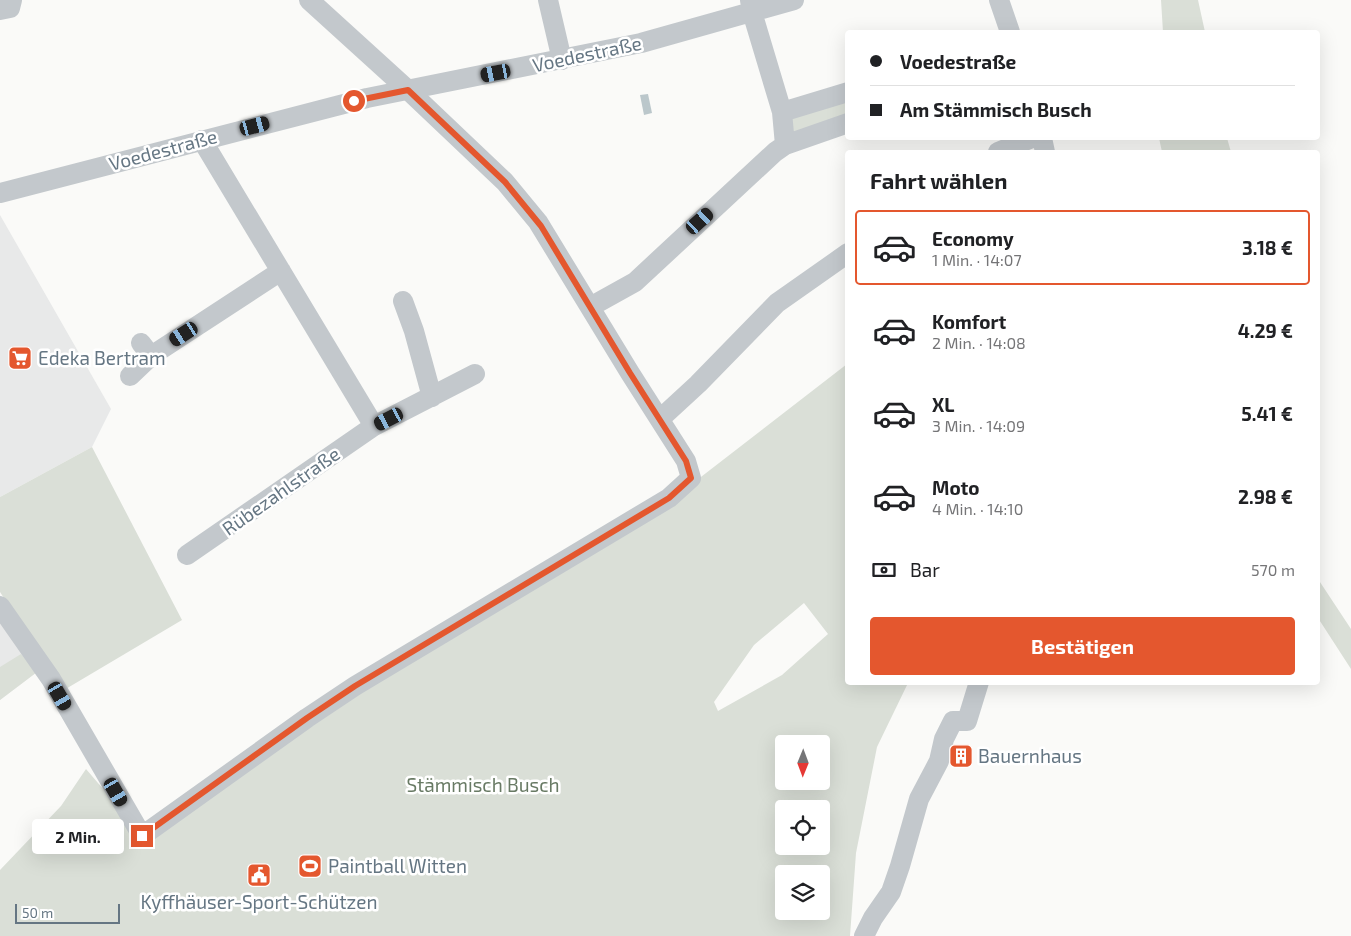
<!DOCTYPE html>
<html lang="de">
<head>
<meta charset="utf-8">
<style>
	body { margin:0; font-family:"Exo 2",sans-serif; background:#f2f2f2; color:#202124; height:100vh; display:flex; flex-direction:column; font-size:19px; white-space:nowrap }
	* { box-sizing:border-box; margin:0 }
	p { font-size:16px; color:#757577 }
	.icon { flex:none; width:28px; height:28px; fill:none; stroke:currentColor; stroke-width:2; stroke-linecap:round; stroke-linejoin:round }
	.map { position:relative; flex:1; overflow:hidden }
	.panel { position:absolute; left:845px; top:150px; width:475px; height:535px; display:flex; flex-direction:column; background:#fff; border-radius:5px; box-shadow:0 5px 20px #0002 }
	.panel>* { flex:none }
	.hud { position:absolute; left:845px; top:30px; width:475px; height:110px; border-radius:5px; box-shadow:0 5px 20px #0002; display:grid; align-content:center; height:110px; padding:0 25px; background:#fff }
	.needle { width:32px; rotate:181deg }
	.buttons { position:absolute; left:775px; top:735px; display:grid; gap:10px }
	.buttons a { display:grid; place-items:center; width:55px; height:55px; border-radius:5px; background:#fff; box-shadow:0 5px 20px #0002; font-size:25px }
	.scale { position:absolute; left:15px; bottom:12px; width:105px; box-sizing:border-box; padding-left:5px; border:2px solid #657683; border-top:0; font-size:14px; line-height:18px; white-space:nowrap; color:#657683; -webkit-text-stroke:4px #fff; paint-order:stroke }
	.end { position:absolute; width:22px; height:22px; margin:-11px; border:6px solid #e4572e; background:#fff; box-shadow:0 0 0 2px #fff }
	.from { border-radius:50% }
	.bubble { position:absolute; height:35px; border-radius:5px; background:#fff; box-shadow:0 5px 20px #0002; font-size:16px; font-weight:700; line-height:35px; text-align:center }
	.car { position:absolute; width:15px; height:30px; margin:-15px -8px; border-radius:6px; box-shadow:0 0 4px 1px #0007; background:linear-gradient(#222 24%,#8ab4d8 0 40%,#222 0 76%,#8ab4d8 0 86%,#222 0) }
	.hud b { display:flex; align-items:center; gap:18px; height:48px; font-size:19px }
	.hud b+b { border-top:1px solid #e0e0e0 }
	.hud i { width:12px; height:12px; background:#202124 }
	ul { padding:0; list-style:none }
	li { display:flex; align-items:center; gap:15px; height:75px; margin:0 10px 8px; padding:0 15px; border:2px solid transparent; border-radius:5px }
	li div { flex:1 }
	li b { display:block; font-size:19px }
	li em { font-style:normal; font-weight:700 }
	li.current { border-color:#e4572e }
	li>.icon { width:45px; height:45px; stroke-width:1.5 }
	h2 { padding:0 25px; font-size:22px; line-height:60px }
	.pay { display:flex; align-items:center; gap:12px; height:55px; padding:0 25px; font-size:19px }
	.pay p { margin-inline-start:auto }
	.action { display:flex; gap:10px; margin-top:auto; padding:10px 25px }
	.action a { flex:1; height:58px; border-radius:5px; background:#e4572e; color:#fff; font-size:20px; font-weight:700; line-height:58px; text-align:center }
	.map>svg:first-child { display:block }
	.built { fill:#e8e9e9 }
	.green { fill:#dadfd7; fill-rule:evenodd }
	.water { fill:#bbc7cb }
	.lines { fill:none; stroke-linecap:round; stroke-linejoin:round }
	.minor { stroke:#c3c8cc; stroke-width:20 }
	.route { stroke:#e4572e; stroke-width:6 }
	.labels { text-anchor:middle; stroke-width:5; stroke-linejoin:round; paint-order:stroke }
	.street-label { font-size:19px; fill:#657683; stroke:#fff }
	.poi-label { font-size:19px; fill:#657683; stroke:#fff; text-anchor:start }
	.park-label { font-size:19px; fill:#687a64; stroke:#fff }
</style>
</head>
<body>
<div class="map">
<svg width="1351" height="936" viewBox="0 0 1351 936">
	<rect width="100%" height="100%" fill="#fafaf8"/>
	<path class="built" d="M0,215l111,194 -19,38 -92,50z
		M0,618l37,54 -37,28z"/>
	<path class="green" d="M1161,0h37l7,32h-42z
		M847,99v20l-49,16 -6,-5v-15z
		M1159,138h68l4,14h-69z
		M847,364l1,318 60,1 -31,64 -21,106 -6,83h-850v-66l61,-64 25,-37 60,70 259,-181 270,-161zM804,603l24,31 -46,41 -64,36 -4,-9 40,-57zM784,744h37v37h-37zM784,809h37v37h-37zM784,874h37v37h-37z
		M92,447l90,173 -118,70 -64,-98v-95z
		M1318,579l33,50v40l-33,-51z
		M21,654l16,18 -37,28v-33z"/>
	<path class="water" d="M648,94l4,19 -8,2 -4,-20z"/>
	<g class="lines">
		<path class="minor" d="M548,0l14,60
			M750,0l2,12 30,100 3,33
			M999,0l11,32
			M0,10l10,-2 2,-8
			M782,112l66,-20
			M1042,138l3,14
			M998,152l34,-14
			M0,193l367,-95 274,-55 153,-43
			M403,301l11,30 18,66
			M590,307l45,-25 140,-130 10,-7 63,-22
			M151,356l130,-85
			M130,376l21,-20 -10,-13
			M660,419l38,-35 79,-81 71,-50
			M374,426l101,-52
			M187,555l187,-129 -172,-286
			M0,606l51,73 91,157 165,-118 48,-32 314,-188 22,-20 -5,-17 -56,-88 -92,-151 -33,-40 -97,-92 -99,-90
			M864,936l9,-18 18,-26 9,-26 19,-67 20,-38 5,-22 9,-18h14l12,-39"/>
	</g>
	<g class="lines">
		<path class="route" d="M142,836l165,-118 48,-32 314,-188 22,-20 -5,-17 -56,-88 -89,-147 -36,-44 -97,-92 -54,11"/>
	</g>
	<defs>
		<g id="supermarket-square" transform="scale(1.25)"><rect x="-9" y="-9" width="18" height="18" rx="4" fill="#e4572e" stroke="#fff"/><path d="M-6-5.5h2.5l.6 2H6L4.5 2H-2.5L-4.4-4H-6ZM-1.5 3.2a1.3 1.3 0 1 0 .1 0ZM3 3.2a1.3 1.3 0 1 0 .1 0Z" fill="#fff"/></g>
		<g id="building-square" transform="scale(1.25)"><rect x="-9" y="-9" width="18" height="18" rx="4" fill="#e4572e" stroke="#fff"/><path d="M-4-6H4V6H1V3H-1V6H-4ZM-2.5-4.3h1.7v1.8h-1.7ZM.8-4.3h1.7v1.8H.8ZM-2.5-1h1.7V.8h-1.7ZM.8-1h1.7V.8H.8Z" fill="#fff"/></g>
		<g id="stadium-square" transform="scale(1.25)"><rect x="-9" y="-9" width="18" height="18" rx="4" fill="#e4572e" stroke="#fff"/><path d="M0-5a6.5 5 0 1 0 0 10a6.5 5 0 1 0 0-10ZM-3.5-1.8h7v3.6h-7Z" fill="#fff"/></g>
		<g id="civic-square" transform="scale(1.25)"><rect x="-9" y="-9" width="18" height="18" rx="4" fill="#e4572e" stroke="#fff"/><path d="M-.6-6.5H3V-4.5H.6V-3L4-1V1h2V6H-6V1h2V-1L-.6-3ZM-1.2 2.5V6h2.4V2.5Z" fill="#fff"/></g>
	</defs>
	<g fill-rule="evenodd">
		<use href="#supermarket-square" x="20" y="358"/>
		<use href="#building-square" x="961" y="756"/>
		<use href="#stadium-square" x="310" y="866"/>
		<use href="#civic-square" x="259" y="875"/>
	</g>
	<g class="labels">
		<g class="street-label">
			<text transform="translate(587 54) rotate(-12)" y="7">Voedestraße</text>
			<text transform="translate(163 150) rotate(-15)" y="7">Voedestraße</text>
			<text transform="translate(281 491) rotate(-35)" y="7">Rübezahlstraße</text>
		</g>
		<g class="poi-label">
			<text x="38" y="365">Edeka Bertram</text>
			<text x="978" y="763">Bauernhaus</text>
			<text x="328" y="873">Paintball Witten</text>
			<text x="259" y="909" text-anchor="middle">Kyffhäuser-Sport-Schützen</text>
		</g>
		<g class="park-label">
			<text x="483" y="792">Stämmisch Busch</text>
		</g>
	</g>
</svg>
<div class="buttons">
<a><svg class="needle" viewBox="-14 -14 28 28"><path d="M0-13l5 13h-10z" fill="#e53935"/><path d="M0 13l5-13h-10z" fill="#757577"/></svg></a>
<a><svg class="icon" aria-label="locate" viewBox="0 0 24 24"><circle cx="12" cy="12" r="6"/><path d="M12 2v4M12 18v4M2 12h4M18 12h4"/></svg></a>
<a><svg class="icon" aria-label="layers" viewBox="0 0 24 24"><path d="M12 4l9 5-9 5-9-5zM3 14l9 5 9-5"/></svg></a>
</div>
<div class="scale">50 m</div>
<i class="end from" style="left:354px;top:101px"></i>
<i class="end" style="left:142px;top:836px"></i>
<div class="bubble" style="left:32px;top:819px;width:92px">2 Min.</div>
<i class="car" style="left:496px;top:73px;rotate:259deg"></i>
<i class="car" style="left:255px;top:126px;rotate:75deg"></i>
<i class="car" style="left:700px;top:221px;rotate:48deg"></i>
<i class="car" style="left:184px;top:334px;rotate:237deg"></i>
<i class="car" style="left:389px;top:419px;rotate:243deg"></i>
<i class="car" style="left:60px;top:696px;rotate:150deg"></i>
<i class="car" style="left:116px;top:792px;rotate:150deg"></i>
<div class="hud">
<b><i class="from"></i>Voedestraße</b>
<b><i></i>Am Stämmisch Busch</b>
</div>
<section class="panel">
<h2>Fahrt wählen</h2>
<ul>
<li class="current"><svg class="icon" aria-label="car" viewBox="0 0 24 24"><path d="M5 17H2v-5l4-1 3-4h7l3 4 3 1v5h-3M9 17h6M6 11h13"/><circle cx="7" cy="17" r="2"/><circle cx="17" cy="17" r="2"/></svg><div><b>Economy</b><p>1 Min. · 14:07</p></div><em>3.18 €</em></li>
<li><svg class="icon" aria-label="car" viewBox="0 0 24 24"><path d="M5 17H2v-5l4-1 3-4h7l3 4 3 1v5h-3M9 17h6M6 11h13"/><circle cx="7" cy="17" r="2"/><circle cx="17" cy="17" r="2"/></svg><div><b>Komfort</b><p>2 Min. · 14:08</p></div><em>4.29 €</em></li>
<li><svg class="icon" aria-label="car" viewBox="0 0 24 24"><path d="M5 17H2v-5l4-1 3-4h7l3 4 3 1v5h-3M9 17h6M6 11h13"/><circle cx="7" cy="17" r="2"/><circle cx="17" cy="17" r="2"/></svg><div><b>XL</b><p>3 Min. · 14:09</p></div><em>5.41 €</em></li>
<li><svg class="icon" aria-label="car" viewBox="0 0 24 24"><path d="M5 17H2v-5l4-1 3-4h7l3 4 3 1v5h-3M9 17h6M6 11h13"/><circle cx="7" cy="17" r="2"/><circle cx="17" cy="17" r="2"/></svg><div><b>Moto</b><p>4 Min. · 14:10</p></div><em>2.98 €</em></li>
</ul>
<div class="pay"><svg class="icon" aria-label="cash" viewBox="0 0 24 24"><path d="M3 7h18v10H3z"/><circle cx="12" cy="12" r="2"/></svg>Bar<p>570 m</p></div>
<div class="action"><a>Bestätigen</a></div>
</section>
</div>
</body>
</html>
